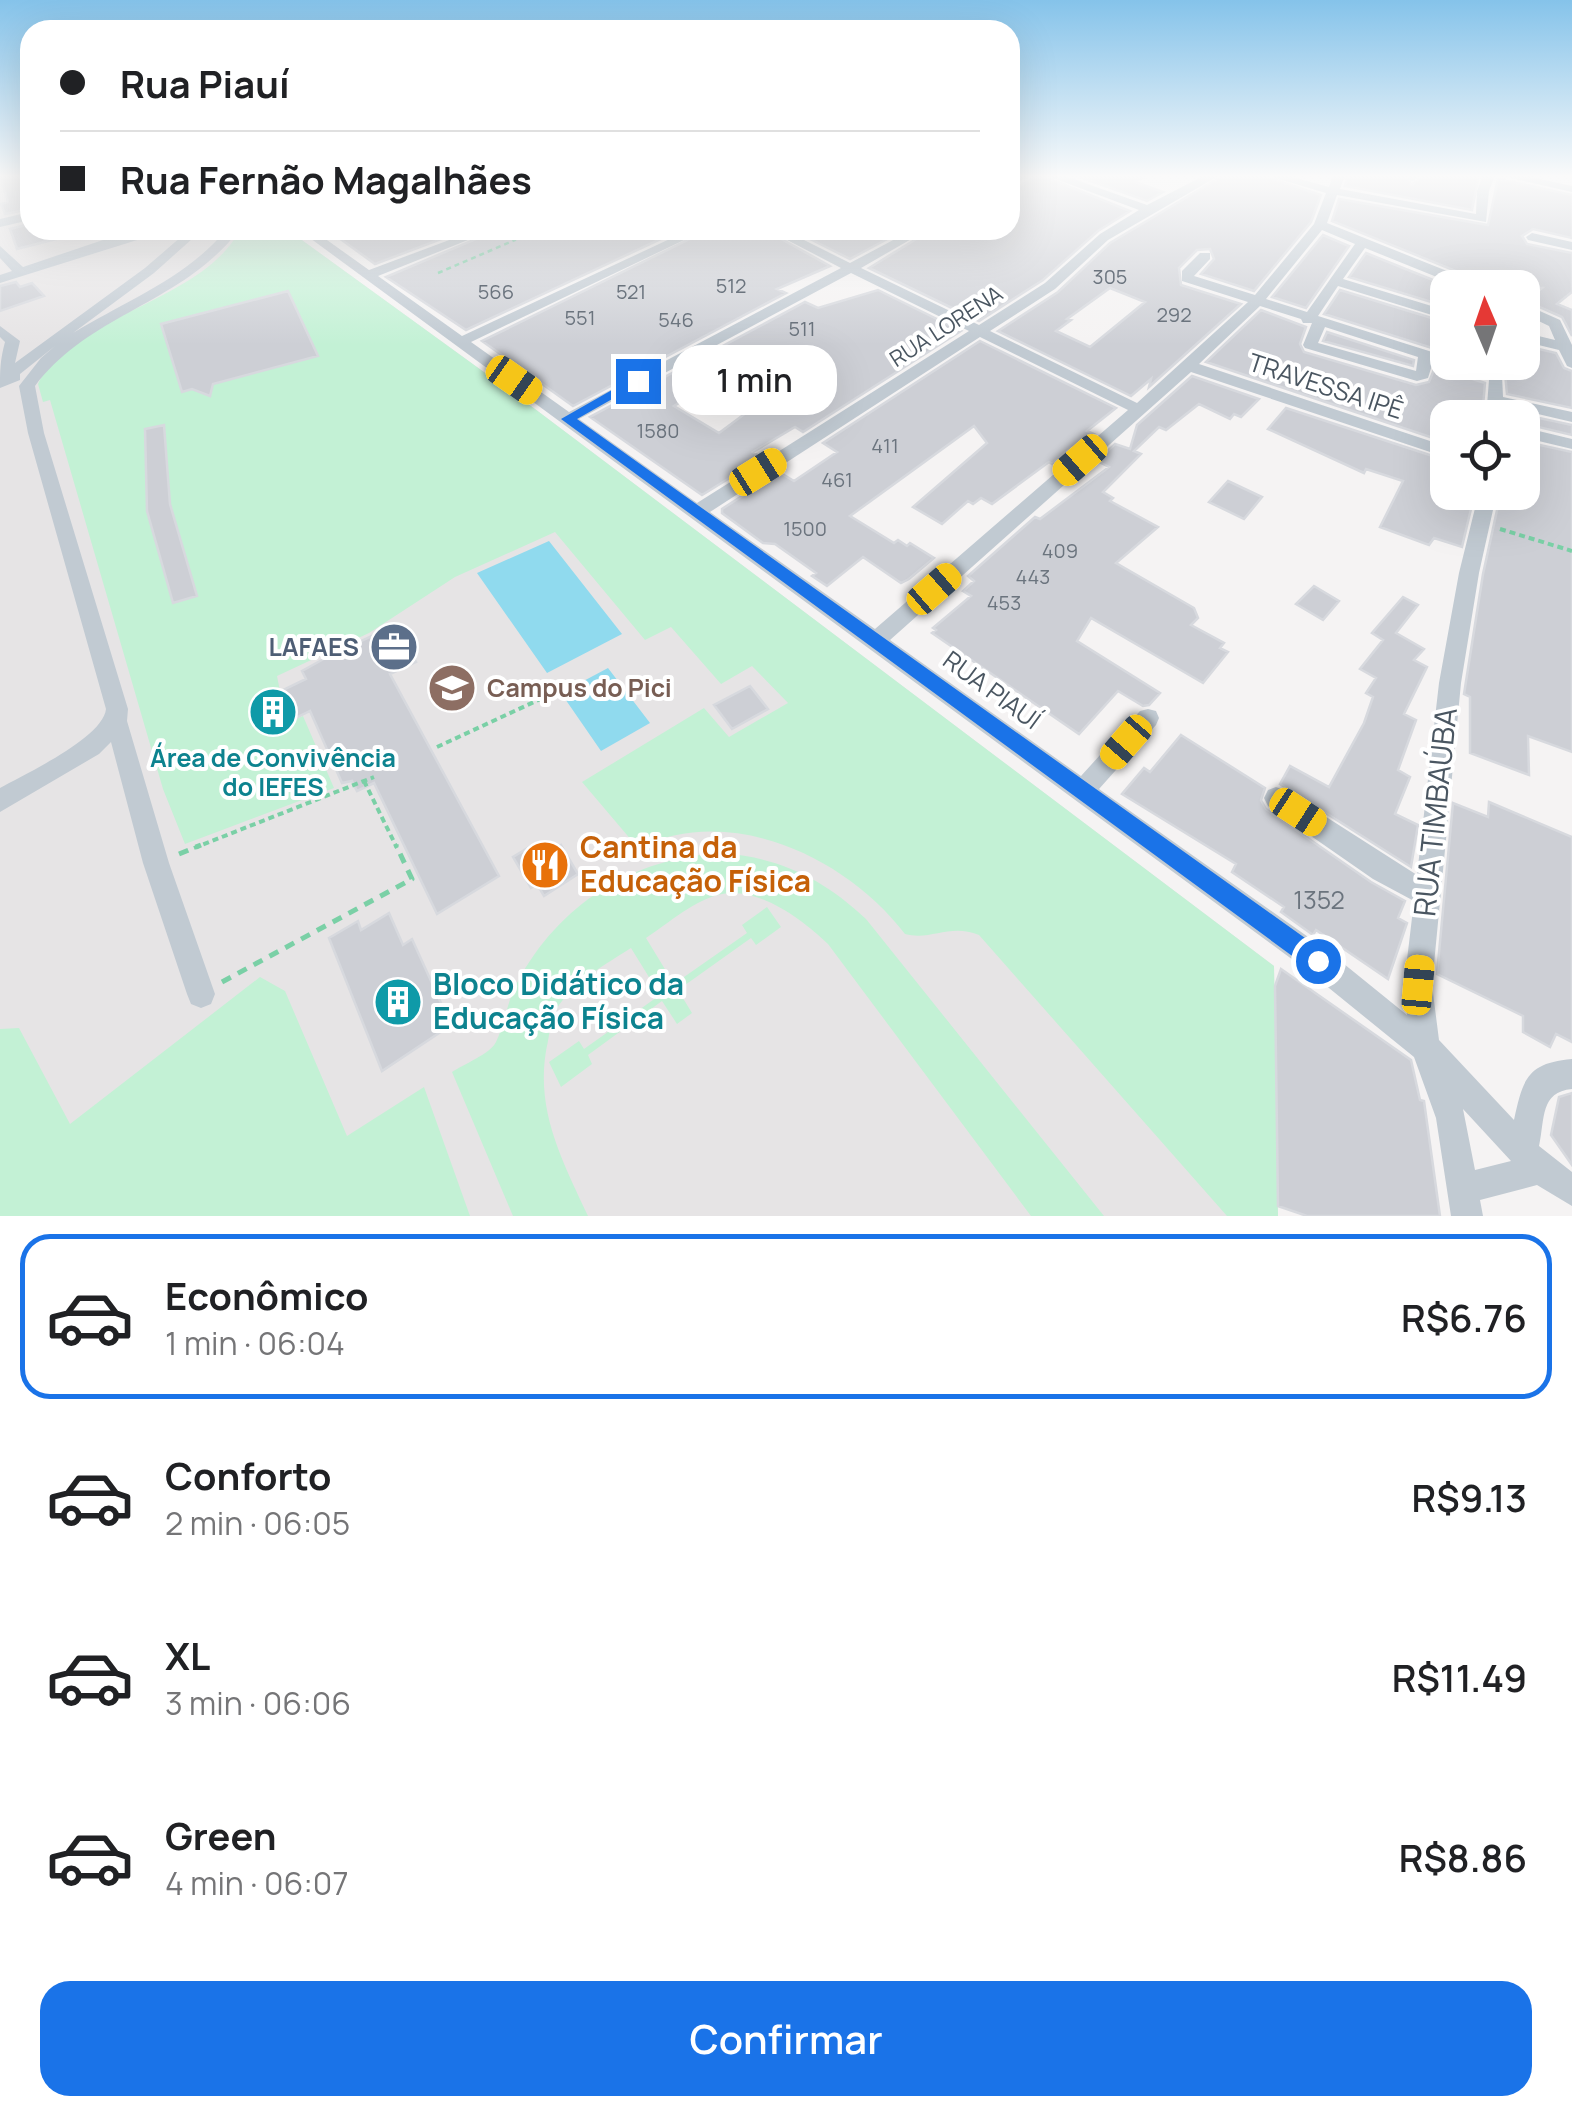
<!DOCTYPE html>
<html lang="pt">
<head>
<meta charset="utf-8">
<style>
	body { margin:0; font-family:Manrope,sans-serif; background:#f2f2f2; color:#202124; height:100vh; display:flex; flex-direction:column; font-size:38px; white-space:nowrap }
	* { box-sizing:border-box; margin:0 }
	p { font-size:32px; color:#757577 }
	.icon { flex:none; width:55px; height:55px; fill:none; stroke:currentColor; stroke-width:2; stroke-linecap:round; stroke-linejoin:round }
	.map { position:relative; height:1216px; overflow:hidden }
	.details { display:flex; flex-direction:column; background:#fff; flex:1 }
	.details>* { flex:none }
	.banner { position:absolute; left:20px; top:20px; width:1000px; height:220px; border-radius:30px; box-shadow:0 10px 40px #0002; display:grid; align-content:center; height:220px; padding:0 40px; background:#fff }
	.needle { width:65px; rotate:358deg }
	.fabs { position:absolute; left:1430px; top:270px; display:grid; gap:20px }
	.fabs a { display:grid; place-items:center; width:110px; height:110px; border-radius:20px; background:#fff; box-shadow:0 10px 40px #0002; font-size:50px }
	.end { position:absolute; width:45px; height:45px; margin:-22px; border:12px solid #1a73e8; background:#fff; box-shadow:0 0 0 5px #fff }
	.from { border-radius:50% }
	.bubble { position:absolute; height:70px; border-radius:30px; background:#fff; box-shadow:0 10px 40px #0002; font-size:32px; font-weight:600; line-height:70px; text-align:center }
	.car { position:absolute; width:30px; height:60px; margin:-30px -15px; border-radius:12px; box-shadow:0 0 8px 2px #0007; background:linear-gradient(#f5c518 24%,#345 0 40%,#f5c518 0 76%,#345 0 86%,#f5c518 0) }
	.banner b { display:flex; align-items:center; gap:35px; height:95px; font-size:38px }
	.banner b+b { border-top:2px solid #e0e0e0 }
	.banner i { width:25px; height:25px; background:#202124 }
	ul { padding:18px 0 0; list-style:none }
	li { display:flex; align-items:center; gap:30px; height:165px; margin:0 20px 15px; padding:0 20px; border:5px solid transparent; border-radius:30px }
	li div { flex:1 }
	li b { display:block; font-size:38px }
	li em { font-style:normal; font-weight:600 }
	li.active { border-color:#1a73e8 }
	li>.icon { width:90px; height:90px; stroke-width:1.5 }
	.action { display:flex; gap:20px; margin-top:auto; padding:20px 40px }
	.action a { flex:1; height:115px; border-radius:30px; background:#1a73e8; color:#fff; font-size:40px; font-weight:600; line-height:115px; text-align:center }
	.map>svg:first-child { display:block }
	.education { fill:#e6e4e5 }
	.green { fill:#c3f1d5 }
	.water { fill:#90daee }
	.building { fill:#cdcfd5; stroke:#d7d9de; stroke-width:2.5; fill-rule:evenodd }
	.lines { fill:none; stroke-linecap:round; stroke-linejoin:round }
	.path-far2 { stroke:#7ad0a6; stroke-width:2.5; stroke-dasharray:5 4; stroke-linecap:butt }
	.path-far1 { stroke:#7ad0a6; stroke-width:4; stroke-dasharray:6 4; stroke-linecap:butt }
	.path { stroke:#7ad0a6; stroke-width:5; stroke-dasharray:10 8; stroke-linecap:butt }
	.minor { fill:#c1cad2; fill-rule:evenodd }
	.route { fill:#1a73e8 }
	.labels { text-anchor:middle; stroke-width:8; stroke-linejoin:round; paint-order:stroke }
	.number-label { font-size:20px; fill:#6b747e }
	.far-street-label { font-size:22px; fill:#4a5661; stroke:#fff }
	.street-label { font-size:25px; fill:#4a5661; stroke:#fff }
	.service-label { font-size:25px; font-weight:bold; fill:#4e5e75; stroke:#fff; text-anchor:end }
	.education-label { font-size:25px; font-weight:bold; fill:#785e54; stroke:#fff; text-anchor:start }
	.culture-label { font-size:25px; font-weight:bold; fill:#0d838f; stroke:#fff }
	.near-number-label { font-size:25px; fill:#6b747e }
	.near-street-label { font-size:30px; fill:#4a5661; stroke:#fff }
	.near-food-label { font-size:30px; font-weight:bold; fill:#c56008; stroke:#fff; text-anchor:start }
	.near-culture-label { font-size:30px; font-weight:bold; fill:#0d838f; stroke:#fff; text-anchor:start }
</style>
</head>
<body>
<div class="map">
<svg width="1572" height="1216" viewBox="0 0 1572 1216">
	<rect width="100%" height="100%" fill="#f5f3f3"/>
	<path class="education" d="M0,175h30v55h258l247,179 739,557 4,250h-1278z"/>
	<path class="green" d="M240,230h48l247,179 739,557 4,250h-51l-248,-281c-29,-12 -48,6 -74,-1 -59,-77 -174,-131 -267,-86l-56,-66 122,-74 25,29 59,-34 -36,-37 -31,18 -50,-57 -26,13 -90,-108 -100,45 -86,56 -92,43 3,15 -28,14 13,28 38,-17 31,72 -149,56 -22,-55 -113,-389 -7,2 -5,-18c34,-70 163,-81 202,-154z
		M723,853c57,5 101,26 143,66l238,297h-73l-203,-272c-25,-24 -68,-57 -106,-50 -27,5 -53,29 -76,44l28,46 73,-51 -5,-8 25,-18 14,20 -25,18 -5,-7 -73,52 14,23 -15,11 -15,-23 -74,54 4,9 -31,23 -12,-25 30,-21 5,8 76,-54 -29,-47c-25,16 -54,32 -72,57 -7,10 -9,24 -11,36 -15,65 13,117 40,175h-75l-61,-144c12,-8 38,-18 44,-30 9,-19 11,-40 21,-59 42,-79 116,-126 206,-130z
		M260,977l25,14 62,145 77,-49 46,129h-470v-187l19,-1 51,96z"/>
	<path class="water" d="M549,541l73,93 -75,39 -70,-100z
		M608,668l42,55 -49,28 -40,-58z"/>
	<path class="building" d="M0,175h30v34l-25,5 -4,-10 7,-2z
		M1040,175l90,36 -32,20 -55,49 -64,41 -110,-53 62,-38h79v-39z
		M1074,175h74l-13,7 28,10 -16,9z
		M1224,175h37l60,20 -10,27 -57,69 -53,-17 13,-15 -4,-10 -13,1 -18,18 2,17 60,19 -92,83 2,-8 -20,17 -133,-65 60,-39 52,-49zM1110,288l35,14 -55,45 -34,-16 15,-11 -4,-1z
		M1348,175h56l8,10 12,-10h55l-7,35 -127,-24z
		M1498,179l74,16v43l-39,-9 -11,7 5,8 45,9v39l-15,12 15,6v26l-10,-19 -36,-16 16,-13h-56l-3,-6 -151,-61 7,-22 149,26z
		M30,224v6h37l1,6 -51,13 -7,-20z
		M328,230h137l-90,34z
		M497,230h183l-214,100 -80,-53z
		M708,230h57l65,36 -53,23 9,4 -213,113 -91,-65z
		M792,230h112l-54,29z
		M1323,235l26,11 -43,62 -34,-11z
		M1366,253l87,35h-5v19l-99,-30z
		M16,282l4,5 12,-4 12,13 -44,15v-25z
		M878,290l83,41 -158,101 -8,-5 -42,25 9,6 -60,37 -112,-78 215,-115 13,6zM712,383l42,24 -35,26 -45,-27z
		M1340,290l108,33v30l-124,-39z
		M288,291l30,65 -105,28 -3,12 -18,-7 -10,3 -21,-68z
		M1261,310l45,17 -6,17 4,8 112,33 13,-3 6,-15 50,16 -3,35h-34v25l-242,-81z
		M1327,332l87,28 -1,6 -90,-25z
		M980,341l136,67 -29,23 7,3 -18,16 -5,-2 -19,16 -3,-2 -57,42 -11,-6 -8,6 -5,-3 -26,23 -29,-17 74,-64 -13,-17 -124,90 44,27 4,-3 9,6 3,-3 24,15 -25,21 -8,4 -38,-26 -36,29 -15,-10 4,-3 -41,-29 -12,-1 -41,-30v-4l57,-37 15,9 43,-29 -14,-9z
		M1522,345l34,8 8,15 8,3v37l-65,-14 -2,-21 -27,-11h44z
		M1192,376l67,23 -18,18 -7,-3 -4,5 -31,-15 -33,26 -7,-3 -25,24 7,3 -38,38 10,6 -3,3 48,26 -42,36 78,45 4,10 -7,7 33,18 -4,5 8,4 -25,31 -112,-65 -14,23 83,52 -11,12 -6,1 -25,-15 -39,43 -147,-101 4,-3 -3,-2 38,-32 -8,-5 11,-10 -6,-5 67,-59 5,2 69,-52 -12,-6 18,-17 15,5 7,-24z
		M1286,408l162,53v31h27l-13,55 -28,-9 -5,7 -49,-18 23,-46 -37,-12 -2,4 -96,-44z
		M1506,411l66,14v10l-50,-12v-5h-16z
		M164,425l6,79 27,92 -24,7 -26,-92 -2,-82z
		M1522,441l50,11v300l-44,-16 1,39 -59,-22v-56l-6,-3 19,-120 18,-82h21z
		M1228,481l34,16 -18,22 -35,-17z
		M1314,586l25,15 -16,19 -27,-16z
		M1403,597l15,8 -22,28 28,16 -10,11 13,7 -23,47 12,6 -18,50 12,7 -15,37 23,11 -7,42 -131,-83 10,-18 39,21 35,-64 9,-26 -7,-4 10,-15 -16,-9 23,-29 -11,-7z
		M395,625l21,37 -26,12 109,202 -62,38 -63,-131 -17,8 -5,-10 -10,2 -32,-72 -45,22 -13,-28 54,-26 -4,-8 27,-15z
		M750,686l18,23 -36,20 -18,-24z
		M1181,735l84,53 -4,12 5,9 105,73 34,19 -7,17 9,5 -19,56 -72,-49 -3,5 -32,-23 3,-5 -52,-35 4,-8 -114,-70 22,-26 6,4z
		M1489,802l83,35v205l-16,-8 -6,13 -27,-15v-16l-86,-42 16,-171 35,14z
		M536,843l8,13 17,-11 17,29 -34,22 -7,-12 -6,4 -18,-31z
		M389,913l14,32 9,-6 39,86 -69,46 -53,-133 29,-17 3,9z
		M1281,969l130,91 9,40 4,1 16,115h-133l-29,-10 -3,-220z
		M1572,1093v72l-21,-30 8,-38z"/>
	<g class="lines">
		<path class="path-far2" d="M438,273l77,-33 -15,-9"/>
		<path class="path-far1" d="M1521,492l15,5
			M1500,529l72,22
			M437,747l112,-52
			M364,781l33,67
			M194,848l180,-71"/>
		<path class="path" d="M179,854l22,-9
			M222,982l190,-103 -16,-34"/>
		<path class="minor" d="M1016,175h14l-20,11v-8z
			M1045,175h17l85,30 58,-30h15l-112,65 -53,49 -65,42 147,72 111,-101 -66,-21v-10l18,-18h10v6l-16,17 61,19 59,-71 12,-31 -61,-18h20l44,12 4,-12h12l-5,14 136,25 1,-23 6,-16h12l-6,16 -3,31 -149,-27 -10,28 155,62 1,3h-19l-99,-40 -22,31 105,32v9l-110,-34 -20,30 130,41v5h17l37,13 1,22 69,15v10l-69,-16 -1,12h-16l3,-38 -56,-18 -5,16 -11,3 -112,-33 -2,-3 9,-22h-9l-2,-4 -41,-13 -61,58 249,83v11l-257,-86 -301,268 191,136 59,-65 8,-2 8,2 3,7 -3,7 -57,64 229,162 79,64 -3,-30 10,-84 -41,-22 -105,-73 -4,-8 4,-8 8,-3 8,3 133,85 22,-192 20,-110 20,-81h18l-18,81 -18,110 -29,302 7,55 75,80c9,-41 13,-57 58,-61v30c-32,3 -27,29 -33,57l33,26v34l-35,-21 -57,15 3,16h-32l-15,-98 -22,-61 -106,-86 -1009,-741h14l56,40 107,-40h17l-115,46 84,60 227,-106h16l-234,112 98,70 272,-144 -73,-38h16l66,33 62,-33h15l-66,38 118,57 66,-42 55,-49 39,-24zM1322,230l33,14 -48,68 -41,-13zM851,273l118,58 -272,172 -118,-84zM1325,327l93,30 -2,14 -98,-28zM980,337l148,73 -253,219 -165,-117zM1463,1109l48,52 -36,9z
			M1408,175h12l-7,6 -4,-1z
			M1498,175h23l51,11v6z
			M30,212v8l-30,7v-8z
			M147,230h22l-169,53v-8l12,-4 -12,-13v-12l23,21 80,-27z
			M189,230h13l-48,43 -81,60c54,-33 112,-54 153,-103h13c-57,74 -149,83 -204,156l9,47 84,276 -1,12 42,142 46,131 -4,10 -10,4 -10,-4 -4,-10 -44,-131 -32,-121 -12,12 -99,58v-24c25,-14 103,-50 106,-79l-78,-276 -9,-47 22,-28 14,-12 -35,28v6l-20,8c0,-17 0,-28 5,-46l-5,-5v-11l20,15 -5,22 130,-95z
			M1532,233l40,9v8l-44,-10 -2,-3z
			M1522,303l38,17 12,25v23l-5,-2 -8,-16 -37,-9v-9l33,8 -6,-14 -27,-13z
			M1522,427l50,12v10l-50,-12z"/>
	</g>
	<linearGradient id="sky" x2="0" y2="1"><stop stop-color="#85c3ea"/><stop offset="0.51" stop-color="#fafafa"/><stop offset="1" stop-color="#fafafa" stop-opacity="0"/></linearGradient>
	<rect width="1572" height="345" fill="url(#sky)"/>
	<path class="route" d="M633,378l11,3 -67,38 749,534 3,8 -3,8 -8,3 -8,-3 -749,-550z"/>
	<defs>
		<g id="office-disc" transform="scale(2.5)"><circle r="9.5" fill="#5c6f8a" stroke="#fff"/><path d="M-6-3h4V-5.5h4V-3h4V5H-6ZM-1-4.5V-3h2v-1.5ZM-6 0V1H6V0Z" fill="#fff"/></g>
		<g id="university-disc" transform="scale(2.5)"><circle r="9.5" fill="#8d6e63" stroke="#fff"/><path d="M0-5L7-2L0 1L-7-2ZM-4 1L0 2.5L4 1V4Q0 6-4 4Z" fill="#fff"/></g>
		<g id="building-disc" transform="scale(2.5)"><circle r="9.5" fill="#0f9aa8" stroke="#fff"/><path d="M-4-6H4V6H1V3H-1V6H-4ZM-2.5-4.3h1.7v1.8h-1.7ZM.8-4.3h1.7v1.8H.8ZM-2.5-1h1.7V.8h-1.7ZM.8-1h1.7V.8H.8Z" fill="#fff"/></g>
		<g id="restaurant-disc" transform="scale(2.5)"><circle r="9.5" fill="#e8710a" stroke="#fff"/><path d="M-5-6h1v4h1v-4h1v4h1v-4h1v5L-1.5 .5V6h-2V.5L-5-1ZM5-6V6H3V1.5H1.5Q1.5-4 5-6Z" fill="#fff"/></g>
	</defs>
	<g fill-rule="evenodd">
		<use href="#office-disc" x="394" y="647"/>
		<use href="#university-disc" x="452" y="688"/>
		<use href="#building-disc" x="273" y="712"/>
		<use href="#restaurant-disc" x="545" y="865"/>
		<use href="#building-disc" x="398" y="1002"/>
	</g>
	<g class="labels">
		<g class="number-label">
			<text x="1110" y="284">305</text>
			<text x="731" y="293">512</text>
			<text x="496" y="299">566</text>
			<text x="631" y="299">521</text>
			<text x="1174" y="322">292</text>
			<text x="580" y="325">551</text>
			<text x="676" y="327">546</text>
			<text x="802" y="336">511</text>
			<text x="658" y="438">1580</text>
			<text x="885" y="453">411</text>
			<text x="837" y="487">461</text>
			<text x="805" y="536">1500</text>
			<text x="1060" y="558">409</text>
			<text x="1033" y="584">443</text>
			<text x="1004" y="610">453</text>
		</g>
		<g class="far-street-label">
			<text transform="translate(946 326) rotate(-33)" y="8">RUA LORENA</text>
		</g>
		<g class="street-label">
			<text transform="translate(1326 386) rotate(18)" y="9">TRAVESSA IPÊ</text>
			<text transform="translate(992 690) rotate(36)" y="9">RUA PIAUÍ</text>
		</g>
		<g class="service-label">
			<text x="359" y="656">LAFAES</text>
		</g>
		<g class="education-label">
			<text x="487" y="697">Campus do Pici</text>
		</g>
		<g class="culture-label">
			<text x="273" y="767">Área de Convivência<tspan x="273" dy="29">do IEFES</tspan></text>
		</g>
		<g class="near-number-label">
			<text x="1319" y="909">1352</text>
		</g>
		<g class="near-street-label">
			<text transform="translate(1436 812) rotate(-84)" y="10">RUA TIMBAÚBA</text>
		</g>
		<g class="near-food-label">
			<text x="580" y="858">Cantina da<tspan x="580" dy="34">Educação Física</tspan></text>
		</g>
		<g class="near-culture-label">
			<text x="433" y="995">Bloco Didático da<tspan x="433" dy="34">Educação Física</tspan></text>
		</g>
	</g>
</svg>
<div class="fabs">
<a><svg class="needle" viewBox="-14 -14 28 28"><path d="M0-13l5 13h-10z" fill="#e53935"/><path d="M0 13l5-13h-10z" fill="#757577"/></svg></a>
<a><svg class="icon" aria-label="locate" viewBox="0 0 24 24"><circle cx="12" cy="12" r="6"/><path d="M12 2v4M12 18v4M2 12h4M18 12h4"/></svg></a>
</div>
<i class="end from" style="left:1318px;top:961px"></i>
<i class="end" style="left:638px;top:381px"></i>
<div class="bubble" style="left:672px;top:345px;width:165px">1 min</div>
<i class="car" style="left:514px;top:380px;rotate:125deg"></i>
<i class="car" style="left:1080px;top:460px;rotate:229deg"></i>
<i class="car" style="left:758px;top:472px;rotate:58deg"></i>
<i class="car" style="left:934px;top:589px;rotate:49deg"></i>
<i class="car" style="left:1126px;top:742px;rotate:221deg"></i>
<i class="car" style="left:1298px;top:812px;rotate:123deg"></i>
<i class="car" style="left:1418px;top:985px;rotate:5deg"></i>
<div class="banner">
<b><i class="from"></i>Rua Piauí</b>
<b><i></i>Rua Fernão Magalhães</b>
</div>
</div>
<section class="details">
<ul>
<li class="active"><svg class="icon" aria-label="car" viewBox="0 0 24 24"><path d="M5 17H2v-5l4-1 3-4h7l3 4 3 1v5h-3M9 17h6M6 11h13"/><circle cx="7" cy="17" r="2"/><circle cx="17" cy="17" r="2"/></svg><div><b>Econômico</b><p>1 min · 06:04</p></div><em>R$6.76</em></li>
<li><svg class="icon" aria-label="car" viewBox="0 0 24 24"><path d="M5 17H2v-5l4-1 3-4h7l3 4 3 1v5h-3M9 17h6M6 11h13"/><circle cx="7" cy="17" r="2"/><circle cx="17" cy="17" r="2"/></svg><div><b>Conforto</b><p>2 min · 06:05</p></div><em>R$9.13</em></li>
<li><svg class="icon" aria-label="car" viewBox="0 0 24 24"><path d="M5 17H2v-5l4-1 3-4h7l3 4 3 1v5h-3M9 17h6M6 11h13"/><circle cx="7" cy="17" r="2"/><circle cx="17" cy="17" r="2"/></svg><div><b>XL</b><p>3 min · 06:06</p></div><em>R$11.49</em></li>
<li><svg class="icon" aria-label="car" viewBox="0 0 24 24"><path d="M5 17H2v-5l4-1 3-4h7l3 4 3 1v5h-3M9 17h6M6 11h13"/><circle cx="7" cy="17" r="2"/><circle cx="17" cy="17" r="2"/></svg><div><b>Green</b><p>4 min · 06:07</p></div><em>R$8.86</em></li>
</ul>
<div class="action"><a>Confirmar</a></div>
</section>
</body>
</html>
